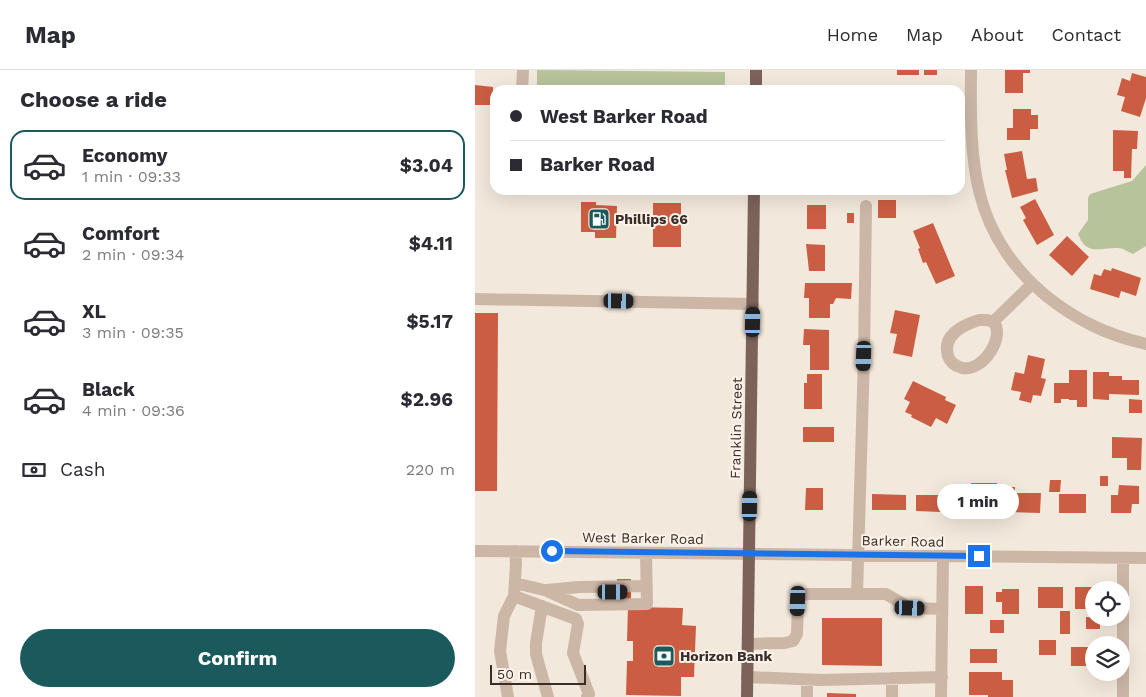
<!DOCTYPE html>
<html lang="en">
<head>
<meta charset="utf-8">
<style>
	body { margin:0; font-family:"Work Sans",sans-serif; background:#f2f2f3; color:#2b2b33; height:100vh; display:flex; flex-direction:column; font-size:19px; white-space:nowrap }
	* { box-sizing:border-box; margin:0 }
	p { font-size:16px; color:#7c7c81 }
	.icon { flex:none; width:28px; height:28px; fill:none; stroke:currentColor; stroke-width:2; stroke-linecap:round; stroke-linejoin:round }
	.map { position:relative; flex:1; overflow:hidden }
	.side { display:flex; flex-direction:column; background:#fff; width:475px }
	.side>* { flex:none }
	.top-card { position:absolute; left:15px; top:15px; width:475px; height:110px; border-radius:15px; box-shadow:0 5px 20px #0002; display:grid; align-content:center; height:110px; padding:0 20px; background:#fff }
	.tools { position:absolute; left:610px; top:511px; display:grid; gap:10px }
	.tools a { display:grid; place-items:center; width:45px; height:45px; border-radius:50%; background:#fff; box-shadow:0 5px 20px #0002; font-size:25px }
	.scale { position:absolute; left:15px; bottom:12px; width:96px; box-sizing:border-box; padding-left:5px; border:2px solid #382d28; border-top:0; font-size:14px; line-height:18px; white-space:nowrap; color:#382d28; -webkit-text-stroke:4px #fbf2e9; paint-order:stroke }
	.end { position:absolute; width:22px; height:22px; margin:-11px; border:6px solid #1a73e8; background:#fff; box-shadow:0 0 0 2px #fff }
	.from { border-radius:50% }
	.bubble { position:absolute; height:35px; border-radius:18px; background:#fff; box-shadow:0 5px 20px #0002; font-size:16px; font-weight:700; line-height:35px; text-align:center }
	.car { position:absolute; width:15px; height:30px; margin:-15px -8px; border-radius:6px; box-shadow:0 0 4px 1px #0007; background:linear-gradient(#222 24%,#8ab4d8 0 40%,#222 0 76%,#8ab4d8 0 86%,#222 0) }
	.top-card b { display:flex; align-items:center; gap:18px; height:48px; font-size:19px }
	.top-card b+b { border-top:1px solid #e1e1e2 }
	.top-card i { width:12px; height:12px; background:#2b2b33 }
	ul { padding:0; list-style:none }
	li { display:flex; align-items:center; gap:15px; height:70px; margin:0 10px 8px; padding:0 10px; border:2px solid transparent; border-radius:15px }
	li div { flex:1 }
	li b { display:block; font-size:19px }
	li em { font-style:normal; font-weight:700 }
	li.active { border-color:#1b5a5c }
	li>.icon { width:45px; height:45px; stroke-width:1.5 }
	h2 { padding:0 20px; font-size:22px; line-height:60px }
	.pay { display:flex; align-items:center; gap:12px; height:55px; padding:0 20px; font-size:19px }
	.pay p { margin-inline-start:auto }
	.button { display:flex; gap:10px; margin-top:auto; padding:10px 20px }
	.button a { flex:1; height:58px; border-radius:30px; background:#1b5a5c; color:#fff; font-size:20px; font-weight:700; line-height:58px; text-align:center }
	header { display:flex; align-items:center; gap:30px; box-sizing:border-box; height:70px; padding:0 25px; background:#fff; border-bottom:1px solid #e1e1e2 }
	header strong { font-size:24px }
	nav { display:flex; gap:28px; margin-inline-start:auto; font-size:18px }
	main { display:flex; flex:1; min-height:0 }
	.map>svg:first-child { display:block }
	.green { fill:#b7c39b }
	.building { fill:#cb5e42 }
	.lines { fill:none; stroke-linecap:round; stroke-linejoin:round }
	.minor { stroke:#ccb7a7; stroke-width:12 }
	.major { stroke:#7b6359; stroke-width:12 }
	.route { stroke:#1a73e8; stroke-width:6 }
	.labels { text-anchor:middle; stroke-width:4; stroke-linejoin:round; paint-order:stroke }
	.poi-label { font-size:14px; font-weight:bold; fill:#382d28; stroke:#fbf2e9; text-anchor:start }
	.street-label { font-size:14px; fill:#382d28; stroke:#fbf2e9 }
</style>
</head>
<body>
<header>
<strong>Map</strong>
<nav><a>Home</a><a>Map</a><a>About</a><a>Contact</a></nav>
</header>
<main>
<section class="side">
<h2>Choose a ride</h2>
<ul>
<li class="active"><svg class="icon" aria-label="car" viewBox="0 0 24 24"><path d="M5 17H2v-5l4-1 3-4h7l3 4 3 1v5h-3M9 17h6M6 11h13"/><circle cx="7" cy="17" r="2"/><circle cx="17" cy="17" r="2"/></svg><div><b>Economy</b><p>1 min · 09:33</p></div><em>$3.04</em></li>
<li><svg class="icon" aria-label="car" viewBox="0 0 24 24"><path d="M5 17H2v-5l4-1 3-4h7l3 4 3 1v5h-3M9 17h6M6 11h13"/><circle cx="7" cy="17" r="2"/><circle cx="17" cy="17" r="2"/></svg><div><b>Comfort</b><p>2 min · 09:34</p></div><em>$4.11</em></li>
<li><svg class="icon" aria-label="car" viewBox="0 0 24 24"><path d="M5 17H2v-5l4-1 3-4h7l3 4 3 1v5h-3M9 17h6M6 11h13"/><circle cx="7" cy="17" r="2"/><circle cx="17" cy="17" r="2"/></svg><div><b>XL</b><p>3 min · 09:35</p></div><em>$5.17</em></li>
<li><svg class="icon" aria-label="car" viewBox="0 0 24 24"><path d="M5 17H2v-5l4-1 3-4h7l3 4 3 1v5h-3M9 17h6M6 11h13"/><circle cx="7" cy="17" r="2"/><circle cx="17" cy="17" r="2"/></svg><div><b>Black</b><p>4 min · 09:36</p></div><em>$2.96</em></li>
</ul>
<div class="pay"><svg class="icon" aria-label="cash" viewBox="0 0 24 24"><path d="M3 7h18v10H3z"/><circle cx="12" cy="12" r="2"/></svg>Cash<p>220 m</p></div>
<div class="button"><a>Confirm</a></div>
</section>
<div class="map">
<svg width="671" height="627" viewBox="0 0 671 627">
	<rect width="100%" height="100%" fill="#f3e8dc"/>
	<path class="green" d="M62,0l188,2v18h-188z
		M671,95v81l-13,8c-5,-2 -10,-6 -15,-6 -18,-1 -31,9 -40,-14l10,-14v-22l2,-4 42,-13z"/>
	<path class="building" d="M422,0h22v5h-22z
		M449,0h13v5h-13z
		M530,0h25v3h-7v20h-18z
		M657,3l14,4v21l-6,19 -19,-6 4,-14 -8,-2 5,-17 8,3z
		M0,15l18,2v18h-18z
		M538,39h18v6h7v14h-8v11h-23v-12h6z
		M638,60l25,1 -1,18h-5l-1,29h-7v-7h-11z
		M547,81l5,28 9,-1 2,13 -26,7 -7,-28h2l-3,-16z
		M560,129l19,36 -17,10 -14,-25 3,-2 -6,-11z
		M403,130h18v18h-18z
		M106,132h15v3l21,1 -1,32h-21v-6h-14z
		M178,133h28v44h-28z
		M332,135h19v24h-19z
		M372,143h7v10h-7z
		M458,153l22,53 -19,8 -10,-22 -3,1 -5,-14 2,-1 -7,-17z
		M592,166l22,21 -17,19 -23,-21z
		M331,174l19,1v26h-16z
		M637,198l29,10 -5,18 -15,-5 -2,7 -29,-9 4,-15 7,2 3,-7 7,2z
		M330,213h47l-1,16 -15,-1 -3,6h-3v14h-21v-20h-5z
		M420,240l25,5 -8,42 -19,-4 4,-19 -7,-1z
		M0,243h23l-1,178h-22z
		M329,259l25,1v40h-19v-25h-7z
		M553,285l17,4 -4,19 5,1 -5,17 -8,-1 -2,8 -12,-3 2,-8 -10,-2 4,-18 9,2z
		M594,300h18v37h-10v-7h-8v-1h-8v4h-7v-20h15z
		M618,302h16v4h13v4h17v15l-30,-1v6l-16,-1z
		M332,304h15v35h-18v-26h3z
		M438,311l33,16 -1,3 11,5 -9,19 -11,-6 -5,9 -20,-10 1,-2 -7,-3 5,-10 -6,-3z
		M654,329l13,1v13h-13z
		M328,357h31v15h-31z
		M637,367l30,1 -1,32h-14v-12h-15z
		M625,406h8v10h-8z
		M575,410h11l-1,12h-11z
		M496,413h26v19h-12v9h-25v-15h11z
		M644,415l20,1v18h-7l-1,9h-20v-18h7z
		M530,417h10v6h26l-1,20 -35,-1z
		M331,418h17v22h-18z
		M397,424l34,1v15h-34z
		M584,424h27v19h-27z
		M441,425h35v15h-10v2l-25,-1z
		M142,509h14v28l52,1 -1,17 14,1 -2,51h-13v19l-55,-1 1,-34h6v-20h-6l1,-34h-11z
		M490,516h18v28h-18z
		M563,517h25v21h-25z
		M600,517h26v3h-7v19h-19z
		M527,519h17v25h-17v-12h-6v-10h6z
		M585,541h10v23h-10z
		M611,547l14,1v11h-14z
		M347,548h60v48l-60,-1z
		M515,550h14v13h-14z
		M564,570h17v15h-17z
		M596,577h17v6h3v7h-3v6h-17z
		M495,579h27v14h-27z
		M494,602h33v8h11v17h-25v-2h-19z
		M352,623l29,1v3h-29z"/>
	<g class="lines">
		<path class="minor" d="M496,0c-1,90 -1,162 74,225 31,25 62,40 101,49
			M47,20l1,-20
			M0,229l278,5
			M504,250c5,0 11,-1 15,3 11,13 -10,49 -32,45 -7,-2 -12,-6 -14,-12 -6,-21 15,-31 31,-36z
			M518,252l39,-38
			M0,481l671,7
			M40,513l37,9
			M70,520l33,15 69,-1 -1,-51
			M72,520l32,-3 68,-1
			M382,524l7,-238 2,-150
			M39,526l62,23 2,5 -5,29 16,41 -2,3
			M67,536l-6,37v11l12,43
			M273,574l37,-1 8,-2 4,-7 1,-33 3,-6 8,-1h77l24,14 32,1
			M272,607l74,3 121,-3
			M33,627l-8,-46 4,-35 10,-20 2,-33 -1,-12
			M332,627v-17
			M417,627v-19
			M466,627l2,-141
			M648,627v-139"/>
		<path class="major" d="M281,20v-20
			M272,627l7,-507"/>
	</g>
	<g class="lines">
		<path class="route" d="M77,481l427,5"/>
	</g>
	<defs>
		<g id="fuel-square" transform="scale(1.125)"><rect x="-9" y="-9" width="18" height="18" rx="4" fill="#1b5a5c" stroke="#fbf2e9"/><path d="M-5.5-6h7V0h2V4h1.3V-2.5L3-4.5l.8-.8L6-3V5H2.5V1h-1V6h-7ZM-4.2-4.7v3.2H.2V-4.7Z" fill="#fff"/></g>
		<g id="bank-square" transform="scale(1.125)"><rect x="-9" y="-9" width="18" height="18" rx="4" fill="#1b5a5c" stroke="#fbf2e9"/><path d="M-6-4H6V4H-6ZM0-2.3a2.3 2.3 0 1 0 0 4.6a2.3 2.3 0 1 0 0-4.6Z" fill="#fff"/></g>
	</defs>
	<g fill-rule="evenodd">
		<use href="#fuel-square" x="124" y="149"/>
		<use href="#bank-square" x="189" y="586"/>
	</g>
	<g class="labels">
		<g class="poi-label">
			<text x="140" y="154">Phillips 66</text>
			<text x="205" y="591">Horizon Bank</text>
		</g>
		<g class="street-label">
			<text transform="translate(261 358) rotate(-89)" y="5">Franklin Street</text>
			<text transform="translate(168 468) rotate(1)" y="5">West Barker Road</text>
			<text transform="translate(428 471) rotate(1)" y="5">Barker Road</text>
		</g>
	</g>
</svg>
<div class="tools">
<a><svg class="icon" aria-label="locate" viewBox="0 0 24 24"><circle cx="12" cy="12" r="6"/><path d="M12 2v4M12 18v4M2 12h4M18 12h4"/></svg></a>
<a><svg class="icon" aria-label="layers" viewBox="0 0 24 24"><path d="M12 4l9 5-9 5-9-5zM3 14l9 5 9-5"/></svg></a>
</div>
<div class="scale">50 m</div>
<i class="end from" style="left:77px;top:481px"></i>
<i class="end" style="left:504px;top:486px"></i>
<div class="bubble" style="left:462px;top:414px;width:82px">1 min</div>
<i class="car" style="left:144px;top:231px;rotate:91deg"></i>
<i class="car" style="left:278px;top:252px;rotate:1deg"></i>
<i class="car" style="left:389px;top:286px;rotate:182deg"></i>
<i class="car" style="left:275px;top:436px;rotate:1deg"></i>
<i class="car" style="left:138px;top:522px;rotate:90deg"></i>
<i class="car" style="left:323px;top:531px;rotate:182deg"></i>
<i class="car" style="left:435px;top:538px;rotate:92deg"></i>
<div class="top-card">
<b><i class="from"></i>West Barker Road</b>
<b><i></i>Barker Road</b>
</div>
</div>
</main>
</body>
</html>
